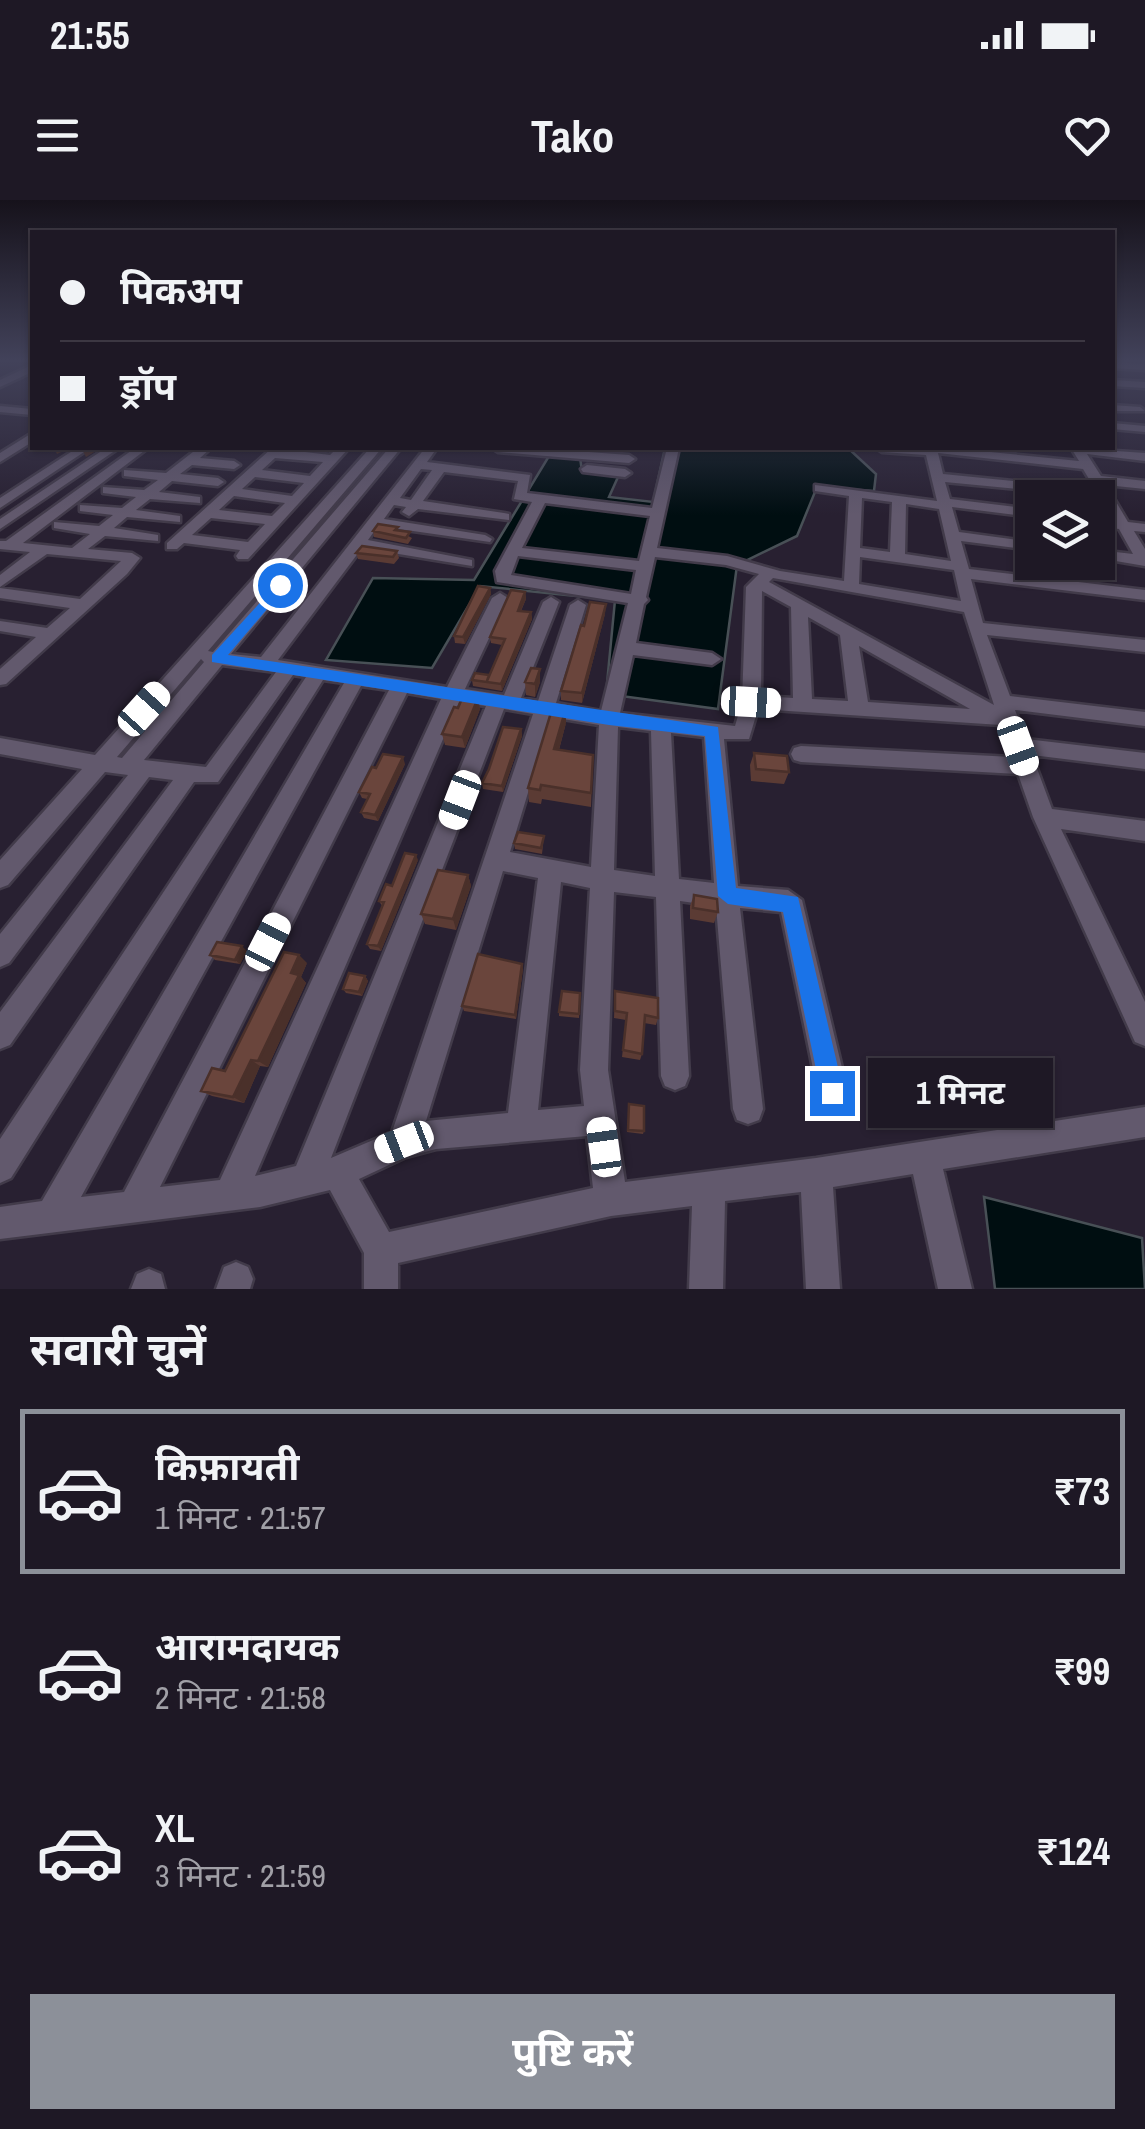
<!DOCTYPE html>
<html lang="hi">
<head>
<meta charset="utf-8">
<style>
	body { margin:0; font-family:"Archivo Narrow","Noto Sans Devanagari",sans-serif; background:#2b2532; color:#f1f3f6; height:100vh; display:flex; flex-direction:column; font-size:38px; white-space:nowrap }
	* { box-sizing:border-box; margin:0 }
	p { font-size:32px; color:#a1a0a7 }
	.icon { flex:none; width:55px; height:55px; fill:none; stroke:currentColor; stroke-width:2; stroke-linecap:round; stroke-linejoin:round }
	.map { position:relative; height:1089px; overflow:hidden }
	.side { display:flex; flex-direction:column; background:#1e1825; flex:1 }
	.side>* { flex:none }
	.hud { position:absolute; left:30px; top:30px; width:1085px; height:220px; border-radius:0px; box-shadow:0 2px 8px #0004,0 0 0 2px #3c3742; display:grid; align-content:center; height:220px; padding:0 30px; background:#1e1825 }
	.fabs { position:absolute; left:1015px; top:280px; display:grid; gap:20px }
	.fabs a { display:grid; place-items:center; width:100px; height:100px; border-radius:0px; background:#1e1825; box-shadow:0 2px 8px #0004,0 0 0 2px #3c3742; font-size:50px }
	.end { position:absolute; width:45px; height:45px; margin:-22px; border:12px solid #1a73e8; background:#fff; box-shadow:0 0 0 5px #fff }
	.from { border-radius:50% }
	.bubble { position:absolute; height:70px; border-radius:0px; background:#1e1825; box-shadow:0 2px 8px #0004,0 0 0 2px #3c3742; font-size:32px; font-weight:700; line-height:70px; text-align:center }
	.car { position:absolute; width:30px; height:60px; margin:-30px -15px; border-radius:12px; box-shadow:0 0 8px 2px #0007; background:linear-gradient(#fff 24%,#345 0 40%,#fff 0 76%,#345 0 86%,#fff 0) }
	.hud b { display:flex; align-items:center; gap:35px; height:95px; font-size:38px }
	.hud b+b { border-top:2px solid #3c3742 }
	.hud i { width:25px; height:25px; background:#f1f3f6 }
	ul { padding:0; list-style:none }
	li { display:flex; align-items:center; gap:30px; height:165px; margin:0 20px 15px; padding:0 10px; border:5px solid transparent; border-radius:0px }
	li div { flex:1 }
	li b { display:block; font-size:38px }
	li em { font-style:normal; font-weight:700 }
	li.on { border-color:#8c9099 }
	li>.icon { width:90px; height:90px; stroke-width:1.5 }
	h2 { padding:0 30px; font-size:45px; line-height:120px }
	.button { display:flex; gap:20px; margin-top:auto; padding:20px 30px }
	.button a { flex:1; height:115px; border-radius:0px; background:#8c9099; color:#fff; font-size:40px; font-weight:700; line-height:115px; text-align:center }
	.status { display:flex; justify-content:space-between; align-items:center; height:70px; padding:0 50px; background:#1e1825; direction:ltr }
	.status svg { height:28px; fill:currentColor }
	header { display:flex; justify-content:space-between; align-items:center; height:130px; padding:0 30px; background:#1e1825; font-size:45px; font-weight:700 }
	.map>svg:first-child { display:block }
	.water { fill:#000e11; stroke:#485056; stroke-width:2.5 }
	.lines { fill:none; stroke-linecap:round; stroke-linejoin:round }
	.street-casing { stroke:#423b4a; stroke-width:5 }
	.street { fill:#62596d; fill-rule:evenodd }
	.wall { fill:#5b3b34 }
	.shaded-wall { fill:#4a302a }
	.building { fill:#6a453c; stroke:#4a302a; stroke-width:2.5 }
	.route { fill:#1a73e8 }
</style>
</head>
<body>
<div class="status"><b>21:55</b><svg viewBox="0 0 49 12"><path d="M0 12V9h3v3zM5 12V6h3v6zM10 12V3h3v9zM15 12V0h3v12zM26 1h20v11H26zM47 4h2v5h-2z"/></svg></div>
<header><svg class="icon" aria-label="menu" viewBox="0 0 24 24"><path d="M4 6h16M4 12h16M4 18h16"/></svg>Tako<svg class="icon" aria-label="heart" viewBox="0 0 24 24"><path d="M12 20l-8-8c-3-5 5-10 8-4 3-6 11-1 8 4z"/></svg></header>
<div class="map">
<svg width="1145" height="1089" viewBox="0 0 1145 1089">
	<rect width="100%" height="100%" fill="#282031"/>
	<path class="water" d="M665,248h183l28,26 -2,17 -57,-4 -20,49 -60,29 -19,144 -112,-15 9,-94 -135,-14 -48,82 -106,-8 47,-82 101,2 75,-124 31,1 2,15 36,5 -9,20 44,5z
		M984,997l158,41 3,51h-150z"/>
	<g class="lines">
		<g class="street-casing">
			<path id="street" d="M1112,162l33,2v6l-33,-2z
				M32,165v7l-32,15v-7z
				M1112,180l33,2v6l-33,-2z
				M1112,205l28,2 5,4h-33z
				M0,206l32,3v6l-32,-3z
				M1112,223l33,3v6l-33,-3z
				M32,233v9l-32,20v-9z
				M77,248h13l-90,60v-10z
				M106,248h13l-119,81v-10z
				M135,248h13l-125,95 49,5 18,-14 -36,-6v-6l45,4 14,-11 -33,-4v-6l42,3 14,-11 -33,-4v-6l41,3 14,-10 -34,-4v-6l42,3 32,-25h13l-11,10 34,3 6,4 -6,4 -42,-4 -12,9 38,4 6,4 -6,4 -46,-5 -13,11 41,5v6l-50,-4 -14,11 44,6v6l-53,-5 -13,11 44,7v6l-53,-5 -17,13 44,4 8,5 -13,16 -121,110 -6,1v-16l36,-32 -36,-6v-10l47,7 23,-20 -70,-10v-10l80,11 41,-38 -74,-7 -47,33v-12l30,-23 -30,-3v-8h6z
				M272,248l58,7 7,-7h12l-101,111h-10l-2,-3 4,-6 -56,-7 -7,6h-10v-6zM275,258l48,4 -13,14 -48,-6zM255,277l49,6 -12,13 -50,-7zM234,296l51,7 -13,13 -53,-6zM211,318l54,6 -17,18 -56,-7z
				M370,248h12l-174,203 5,1 176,-204h12l-170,206 30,3 164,-209h12l-10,14 103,13 -3,18 125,15 15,-60h12l-22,100 70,8 53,15 64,10 5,-85 -34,-5v-6l122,16 -11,-46 -44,-3 -6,-4h74l129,13 -8,-13 74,5v8l-58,-7 14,22 44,5v8l-39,-4 22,37 17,2v8l-11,-1 11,18v17l-47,-8v-8l35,4 -14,-25 -21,-3v-8l15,2 -13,-23 -155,-15 5,17 82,10v8l-80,-10 7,25 73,10v8l-71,-9 8,28 176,21v10l-174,-21 12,44 162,17v12l-158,-17 23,61 135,16v14l-130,-16 11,29 119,14v16l-113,-14 20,54 93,12v20l-84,-12 84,173v44l-10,-4 -102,-225 -15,-43 -217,-12 -7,-2 -3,-6 3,-6 7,-2 211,11 -11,-32 -243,-16 -9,30h-25l14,147 50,4 14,10 46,193 -5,10 -10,5 -10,-5 -5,-10 -37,-181 -41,-4 23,201 -4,11 -11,4 -11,-4 -4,-11 -17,-203 -36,-5 9,175 -4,10 -10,4 -10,-4 -4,-10 -5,-179 -42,-5 -6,178 17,112 191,-24 329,-51v30l-202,32 29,120h-34l-25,-115 -80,13 7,102h-34l-5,-97 -76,9 -2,88h-34l3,-83 -81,10 -213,47v26h-34v-36l-34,-63 -70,17 -260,32v-32l42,-6 302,-518 -21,-3 -312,498 -11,5v-44l306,-462 -13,-2 -75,107h-24l-184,263 -10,4v-37l173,-232 -24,-3 -140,186 -9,4v-33l128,-159 -23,-3 -97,113 -8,3v-28l82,-91 -82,-15v-16l95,17zM938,253l145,16 12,20 -152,-15zM421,269l11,1 -21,30 -11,-2zM444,272l74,9 -4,18 18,3 -37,69 2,11 131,21 -27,108 -45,-8 30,-98 -8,-5 -8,5 -32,96 -17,-3 38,-96 -8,-5 -8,5 -39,93 -39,-6 43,-91 -8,-5 -8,5 -45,89 -169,-27 84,-112 110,18v-6l-104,-20 10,-14 112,16 2,-3 -7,-4 -101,-16 10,-14 12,2 -4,5 7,4 9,-7 91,11v-6l-5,-1 -81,-12zM862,298l30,4 -2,50 -30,-4zM545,303l105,13 -11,45 -117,-13zM906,304l33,5 12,52 -46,-7zM518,356l118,14 -5,24 -120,-19zM655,357l71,8 33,9 -13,13 -4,115 -7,24 -115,-13 13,-58 79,10 9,-6 -9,-6 -76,-10 8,-39 4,-4 -2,-3zM860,357l94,13 7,31 -102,-17zM773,378l191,34 30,93 -225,-123zM762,391l29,16 2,91 -32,-2zM808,417l32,18 8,66 -36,-2zM859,446l111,63 -102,-7zM201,459l3,3 -82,96 -5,-1zM222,465l54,7 -70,95 -62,-7zM361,486l28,4 -265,502 -43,5zM407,493l34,6 -221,481 -60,7zM459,502l27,4 -190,460 -41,10zM504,509l29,5 -141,418 -61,26zM551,517l48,8 -8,142 -81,-15zM618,527l33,4 4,145 -41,-6zM671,533l33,4 10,146 -35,-4zM503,671l35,7 -30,235 -82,8zM561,682l29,6 -10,182 4,36 -46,4zM587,936l6,52 -204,44 -30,-53 47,-22 30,-8z
				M492,248h43l94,7 6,4 -6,4 -131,-11z
				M587,265l38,4 6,4 -6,4 -42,-5 -2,-3z
				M236,1062l12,5 5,12 -3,10h-34l8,-22z
				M149,1069l12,5 4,15h-34l6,-15z"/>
		</g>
		<use href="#street" class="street"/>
	</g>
	<path class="wall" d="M373,331h26l13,7 -4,6 -34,-7z
		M397,351l2,7 -5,6 -36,-5 -2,-6z
		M490,388l1,6 -26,50 -10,-1 -1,-7z
		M525,392l1,7 -5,12 10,1 1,7 -30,72 -29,-5 -1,-6 17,-4 13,-31 -11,-2 -1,-6z
		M605,414l-23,89 -21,-3v-9l23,-65z
		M540,469v13l-5,15 -9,-2 -1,-13z
		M478,498l2,11 -15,39 -20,-3 -3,-11 16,-26z
		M566,523l-7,27 34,5 -2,52 -49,-8 -1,5 -12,-2 -1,-14z
		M521,529l1,7 -19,56 -20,-3 -1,-6 7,-14z
		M754,553l35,19 -5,12 -33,-3 -1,-16z
		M405,564l-27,57 -14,-3 -3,-6 6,-13 -5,-1 -3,-6 17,-24z
		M544,636l-2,18 -27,-5 -1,-6z
		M418,660l-37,91 -11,-2 -3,-5 15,-38 -3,-5 13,-15z
		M468,675l3,11 -15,44 -31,-6 -4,-10z
		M694,695l24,17 -4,11 -24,-4v-13z
		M247,751l-7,13 -25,-4 -5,-5z
		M307,763l-6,14 5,6 -38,84 -8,-1 -16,37 -32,-7 -11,-5 24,-20z
		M523,769l-7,50 -52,-8 -2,-5z
		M365,776l3,5 -6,15 -16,-3 -3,-4z
		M615,791l43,27 -2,7 -12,-2 -2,31 -2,6 -18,-3 4,-37 -12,-2z
		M580,793l-1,25 -20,-2v-4z
		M629,904l15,27 -1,3 -16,-2z"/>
	<path class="shaded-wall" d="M54,248h16l-13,6z
		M88,248h13l-15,9 -3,-6z
		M490,388l1,6 -26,50 -2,-7z
		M525,392l1,7 -8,18v-6z
		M606,404l-1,10 -23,89v-10z
		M531,412l1,7 -30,72 -1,-7z
		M540,469v13l-5,15v-13z
		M478,498l2,11 -15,39 -3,-11z
		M566,508v15l-11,41 -1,-15z
		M521,529l1,7 -19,56 -1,-6z
		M403,557l2,7 -27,57 -3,-6z
		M416,655l2,5 -37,91 -3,-5z
		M468,675l3,11 -15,44 -3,-11z
		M242,746l5,5 -7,13 -5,-4z
		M299,755l8,8 -6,14 5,6 -38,84 -10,-6 33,-88z
		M522,764l1,5 -7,50 -1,-4z
		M365,776l3,5 -6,15 -3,-4z
		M251,860l9,6 -16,37 -11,-6z"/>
	<path class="building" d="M378,324l20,3 -3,3 15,2 -4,6 -33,-7z
		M362,346l35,5 -4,6 -37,-4z
		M478,386l12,2 -27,49 -9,-1z
		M511,390l14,2 -7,19 13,1 -30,72 -29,-4 3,-7 14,2 -2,6 18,-42 -15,-2z
		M590,402l16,2 -24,89 -21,-2 20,-66 3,1z
		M531,468l9,1 -5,15 -10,-2z
		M463,496l15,2 -16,39 -20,-3 12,-27 4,1z
		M553,506l13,2 -12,41 39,6 -2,38 -50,-8 -1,5 -12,-2z
		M503,527l18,2 -19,57 -20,-3 7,-14z
		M754,553l33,3 2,16 -33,-3z
		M383,554l20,3 -28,58 -14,-3 9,-18 -11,-2 13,-25 4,1z
		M518,632l26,4 -3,12 -27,-5z
		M405,653l11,2 -38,91 -11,-2 17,-42 -5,-1 7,-17 6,2z
		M438,670l30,5 -15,44 -32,-5z
		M694,695l23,4 1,13 -25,-4z
		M217,742l25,4 -7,14 -25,-5z
		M284,752l15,3 -8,18 8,2 -41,86 -7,-1 -18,37 -32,-6 11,-23 13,3z
		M478,754l44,10 -7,51 -53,-9z
		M349,773l16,3 -6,16 -16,-3z
		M562,791l18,2 -1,21 -20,-2z
		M615,791l43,7v20l-13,-3 -3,39 -19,-4 4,-37 -12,-2z
		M629,904l15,2v25l-16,-1z"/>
	<linearGradient id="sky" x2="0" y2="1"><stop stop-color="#16121b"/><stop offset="0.51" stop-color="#42425a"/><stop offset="1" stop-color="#42425a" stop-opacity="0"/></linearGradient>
	<rect width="1145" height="315" fill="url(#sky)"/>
	<path class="route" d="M280,381l5,2v5l-57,67 490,72 18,161 62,9 46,196 -3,9 -9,3 -8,-3 -3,-9 -38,-181 -55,-8 -10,-8 -13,-160 -96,-11 -397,-63v-7z"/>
</svg>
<div class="fabs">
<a><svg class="icon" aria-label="layers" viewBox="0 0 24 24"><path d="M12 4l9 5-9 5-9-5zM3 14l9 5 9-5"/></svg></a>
</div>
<i class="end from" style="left:280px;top:385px"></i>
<i class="end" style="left:832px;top:893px"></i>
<div class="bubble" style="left:868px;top:858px;width:185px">1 मिनट</div>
<i class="car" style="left:751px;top:502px;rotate:93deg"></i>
<i class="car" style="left:144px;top:509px;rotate:42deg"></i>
<i class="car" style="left:1018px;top:546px;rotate:160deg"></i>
<i class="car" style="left:460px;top:600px;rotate:201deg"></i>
<i class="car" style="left:268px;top:742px;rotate:27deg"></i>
<i class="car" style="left:404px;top:942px;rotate:249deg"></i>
<i class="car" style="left:604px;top:947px;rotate:352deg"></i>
<div class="hud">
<b><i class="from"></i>पिकअप</b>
<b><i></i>ड्रॉप</b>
</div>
</div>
<section class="side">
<h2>सवारी चुनें</h2>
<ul>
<li class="on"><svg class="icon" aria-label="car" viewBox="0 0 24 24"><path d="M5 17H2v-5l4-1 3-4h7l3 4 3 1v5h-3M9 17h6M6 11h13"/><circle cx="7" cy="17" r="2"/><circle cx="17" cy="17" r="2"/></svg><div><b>किफ़ायती</b><p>1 मिनट · 21:57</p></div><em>₹73</em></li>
<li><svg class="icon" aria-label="car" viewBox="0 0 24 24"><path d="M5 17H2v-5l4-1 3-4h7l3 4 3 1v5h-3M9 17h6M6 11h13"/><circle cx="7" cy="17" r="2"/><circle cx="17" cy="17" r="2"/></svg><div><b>आरामदायक</b><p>2 मिनट · 21:58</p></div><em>₹99</em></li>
<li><svg class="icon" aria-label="car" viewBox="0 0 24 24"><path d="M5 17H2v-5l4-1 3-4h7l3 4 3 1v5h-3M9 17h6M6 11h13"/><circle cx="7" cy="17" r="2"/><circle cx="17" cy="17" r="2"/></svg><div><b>XL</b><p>3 मिनट · 21:59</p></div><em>₹124</em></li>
</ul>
<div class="button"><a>पुष्टि करें</a></div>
</section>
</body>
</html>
